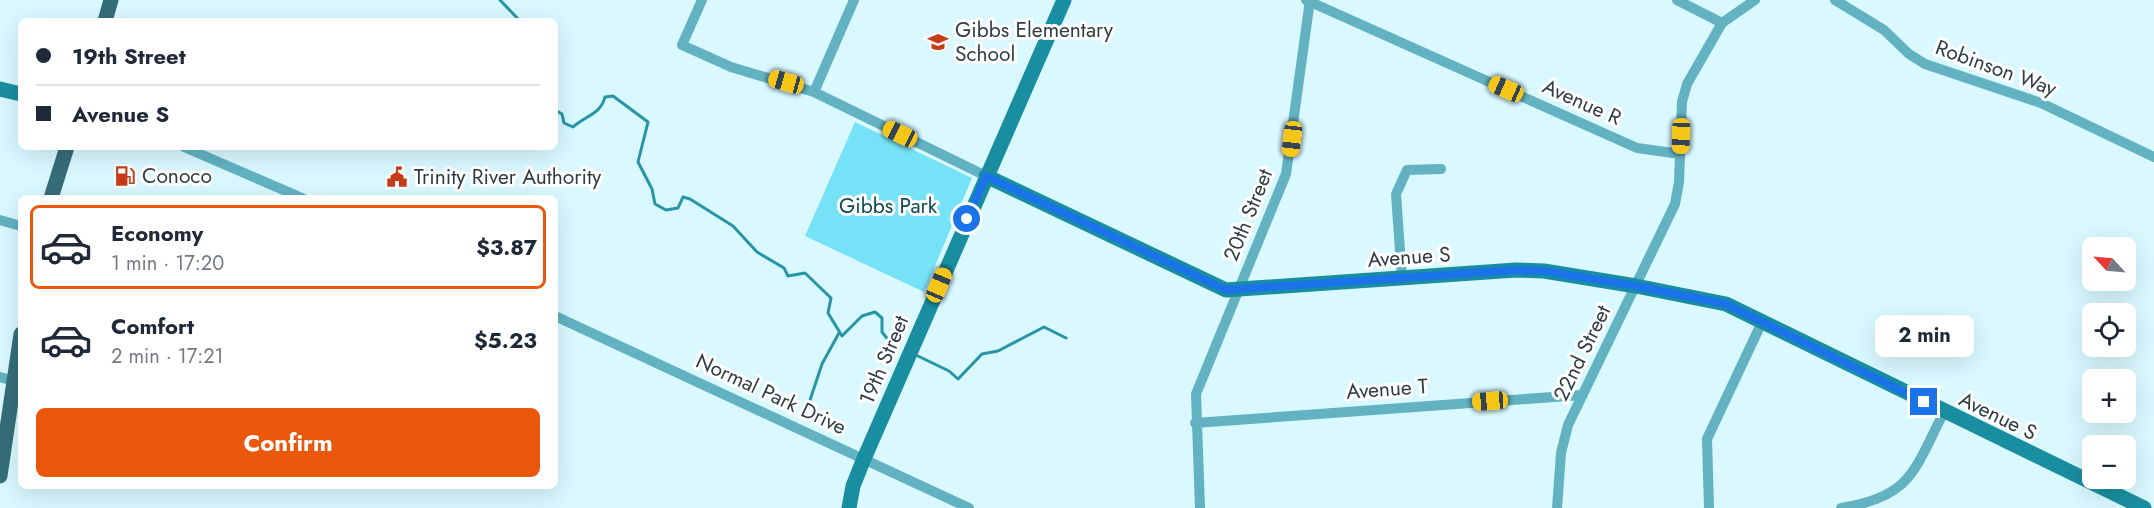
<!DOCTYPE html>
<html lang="en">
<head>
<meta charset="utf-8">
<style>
	body { margin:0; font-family:Jost,sans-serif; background:#f6f6f7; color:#1f2937; height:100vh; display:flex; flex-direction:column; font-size:22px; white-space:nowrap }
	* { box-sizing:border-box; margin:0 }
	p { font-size:20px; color:#747a83 }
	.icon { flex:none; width:33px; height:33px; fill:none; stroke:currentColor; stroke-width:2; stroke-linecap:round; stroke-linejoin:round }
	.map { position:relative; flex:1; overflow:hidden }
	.details { position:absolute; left:18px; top:195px; width:540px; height:294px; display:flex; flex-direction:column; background:#fff; border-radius:9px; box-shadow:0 6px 24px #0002 }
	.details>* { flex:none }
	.hud { position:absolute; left:18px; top:18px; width:540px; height:132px; border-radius:9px; box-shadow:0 6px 24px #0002; display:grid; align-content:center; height:132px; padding:0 18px; background:#fff }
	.needle { width:39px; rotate:296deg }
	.fabs { position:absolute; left:2082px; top:237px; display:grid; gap:12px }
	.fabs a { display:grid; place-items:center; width:54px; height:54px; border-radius:9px; background:#fff; box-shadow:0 6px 24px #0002; font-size:30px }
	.end { position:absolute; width:27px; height:27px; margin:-14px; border:8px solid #1a73e8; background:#fff; box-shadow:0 0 0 3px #fff }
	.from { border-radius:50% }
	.bubble { position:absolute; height:42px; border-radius:9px; background:#fff; box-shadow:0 6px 24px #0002; font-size:20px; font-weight:700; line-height:42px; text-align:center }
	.car { position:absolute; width:18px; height:36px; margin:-18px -9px; border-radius:8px; box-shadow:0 0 4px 2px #0007; background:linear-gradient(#f5c518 24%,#345 0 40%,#f5c518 0 76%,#345 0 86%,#f5c518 0) }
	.hud b { display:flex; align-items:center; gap:21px; height:57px; font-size:22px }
	.hud b+b { border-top:2px solid #e0e1e3 }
	.hud i { width:15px; height:15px; background:#1f2937 }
	ul { padding:10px 0 0; list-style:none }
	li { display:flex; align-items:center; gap:18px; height:84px; margin:0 12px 9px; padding:0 6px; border:3px solid transparent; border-radius:9px }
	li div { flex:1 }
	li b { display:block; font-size:22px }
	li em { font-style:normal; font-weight:700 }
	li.selected { border-color:#ea580c }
	li>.icon { width:54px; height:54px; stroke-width:1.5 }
	.cta { display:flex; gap:12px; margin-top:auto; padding:12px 18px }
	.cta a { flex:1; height:69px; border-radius:9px; background:#ea580c; color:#fff; font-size:24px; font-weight:700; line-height:69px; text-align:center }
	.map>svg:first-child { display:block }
	.green { fill:#76e2f7 }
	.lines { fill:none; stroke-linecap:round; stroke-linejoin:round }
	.stream { stroke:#2695a7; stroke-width:3 }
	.street { stroke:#62b2c2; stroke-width:10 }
	.secondary { stroke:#1a8ea1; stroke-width:15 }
	.primary { stroke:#356e79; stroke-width:15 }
	.route { stroke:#1a73e8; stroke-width:8 }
	.labels { text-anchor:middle; stroke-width:6; stroke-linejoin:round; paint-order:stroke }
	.poi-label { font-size:21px; fill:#2e3e41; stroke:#fff; text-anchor:start }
	.street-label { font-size:21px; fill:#2e3e41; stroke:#fff }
	.park-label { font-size:21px; fill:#0d4a54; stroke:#fff }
</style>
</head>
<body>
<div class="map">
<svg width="2154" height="508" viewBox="0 0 2154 508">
	<rect width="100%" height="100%" fill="#d9f8ff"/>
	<path class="green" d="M855,122l117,56 -48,114 -119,-56z"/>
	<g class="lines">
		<path class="stream" d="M500,0l20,21
			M555,110l7,4 2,9 9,4c12,-11 28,-13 32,-30l8,-1 35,26 -10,40 14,27 3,15 11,6 12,-2 5,-11 7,2 43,27 24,26 27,16 4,8 17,-3 26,25 -3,15 14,23 20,-20 13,-4 7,6v14l11,14
			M918,356l31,15 9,8 24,-25 16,-3 46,-24 22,11
			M804,418l18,-54 17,-31"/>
		<path class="street" d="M702,0l-20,45 49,22 83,25 172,84
			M1306,0l331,148 43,6
			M1677,0l45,23
			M1835,0l49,30 25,24 16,10 116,39 113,54
			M814,92l40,-92
			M184,147l118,51
			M0,220l21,6
			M1402,279l-6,-85 11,-24 34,-1
			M555,316l414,192
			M0,377l13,4
			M1195,423l386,-28
			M1200,508l-4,-114 90,-220 24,-174
			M1557,508l4,-55 7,-28 107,-221 4,-22 3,-80 5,-18 35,-61 33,-23
			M1709,508l-2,-69 55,-117
			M1841,508c71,-11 73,-38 103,-96"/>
		<path class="secondary" d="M0,89l21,5
			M986,176l240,114 290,-20 28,1 92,15 90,18 418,204
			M849,508l4,-22 10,-25 201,-461"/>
		<path class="primary" d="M105,21l6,-21
			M51,198l16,-51
			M0,476l21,-142"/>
	</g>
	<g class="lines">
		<path class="route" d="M967,219l19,-43 240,114 290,-20 28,1 92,15 90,18 198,98"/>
	</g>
	<defs>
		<g id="school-bare" transform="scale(1.62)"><path d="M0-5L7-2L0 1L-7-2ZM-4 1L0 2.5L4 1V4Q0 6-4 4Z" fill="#c63c18" stroke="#fff" stroke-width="2.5" paint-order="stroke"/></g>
		<g id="fuel-bare" transform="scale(1.62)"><path d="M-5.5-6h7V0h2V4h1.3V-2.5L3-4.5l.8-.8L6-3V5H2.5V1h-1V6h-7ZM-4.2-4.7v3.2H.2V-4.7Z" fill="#c63c18" stroke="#fff" stroke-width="2.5" paint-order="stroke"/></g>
		<g id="civic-bare" transform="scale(1.62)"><path d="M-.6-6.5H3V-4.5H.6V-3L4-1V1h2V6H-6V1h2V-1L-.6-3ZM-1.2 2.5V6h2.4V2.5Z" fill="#c63c18" stroke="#fff" stroke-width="2.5" paint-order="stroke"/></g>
	</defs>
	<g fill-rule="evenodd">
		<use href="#school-bare" x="938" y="42"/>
		<use href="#fuel-bare" x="125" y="176"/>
		<use href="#civic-bare" x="397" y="177"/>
	</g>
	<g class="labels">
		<g class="poi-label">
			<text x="955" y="37">Gibbs Elementary<tspan x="955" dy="24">School</tspan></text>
			<text x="142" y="183">Conoco</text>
			<text x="414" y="184">Trinity River Authority</text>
		</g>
		<g class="street-label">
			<text transform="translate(1996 68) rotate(20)" y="7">Robinson Way</text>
			<text transform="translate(1582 102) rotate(24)" y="7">Avenue R</text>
			<text transform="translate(1248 215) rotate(-68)" y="7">20th Street</text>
			<text transform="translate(1409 257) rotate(-4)" y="7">Avenue S</text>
			<text transform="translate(1582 353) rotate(-64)" y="7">22nd Street</text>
			<text transform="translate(884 360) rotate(-67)" y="7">19th Street</text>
			<text transform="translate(1387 389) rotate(-4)" y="7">Avenue T</text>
			<text transform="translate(771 394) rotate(25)" y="7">Normal Park Drive</text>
			<text transform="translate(1998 416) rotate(26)" y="7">Avenue S</text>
		</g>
		<g class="park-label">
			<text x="888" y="213">Gibbs Park</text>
		</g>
	</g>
</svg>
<div class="fabs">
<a><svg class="needle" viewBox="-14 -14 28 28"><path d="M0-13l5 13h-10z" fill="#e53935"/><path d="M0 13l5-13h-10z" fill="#747a83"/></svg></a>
<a><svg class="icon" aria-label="locate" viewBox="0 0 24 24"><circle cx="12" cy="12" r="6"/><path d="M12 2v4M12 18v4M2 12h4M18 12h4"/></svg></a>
<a>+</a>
<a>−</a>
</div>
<i class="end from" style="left:967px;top:219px"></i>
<i class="end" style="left:1924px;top:402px"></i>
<div class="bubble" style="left:1875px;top:315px;width:99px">2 min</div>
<i class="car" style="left:786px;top:82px;rotate:286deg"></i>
<i class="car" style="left:1506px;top:89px;rotate:294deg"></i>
<i class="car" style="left:900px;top:134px;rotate:296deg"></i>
<i class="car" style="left:1681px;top:136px;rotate:182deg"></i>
<i class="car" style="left:1292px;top:139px;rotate:187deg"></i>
<i class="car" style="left:939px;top:285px;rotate:23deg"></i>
<i class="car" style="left:1490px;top:401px;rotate:266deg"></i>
<div class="hud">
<b><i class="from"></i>19th Street</b>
<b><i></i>Avenue S</b>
</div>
<section class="details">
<ul>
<li class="selected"><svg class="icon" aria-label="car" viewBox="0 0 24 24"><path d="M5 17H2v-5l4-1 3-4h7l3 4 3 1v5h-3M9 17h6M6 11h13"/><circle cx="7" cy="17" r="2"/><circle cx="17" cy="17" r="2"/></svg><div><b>Economy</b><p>1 min · 17:20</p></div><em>$3.87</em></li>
<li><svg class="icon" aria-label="car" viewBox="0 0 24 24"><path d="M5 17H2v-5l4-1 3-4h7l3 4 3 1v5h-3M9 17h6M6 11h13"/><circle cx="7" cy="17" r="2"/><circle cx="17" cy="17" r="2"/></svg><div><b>Comfort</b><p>2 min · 17:21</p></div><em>$5.23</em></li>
</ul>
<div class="cta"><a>Confirm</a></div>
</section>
</div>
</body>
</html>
